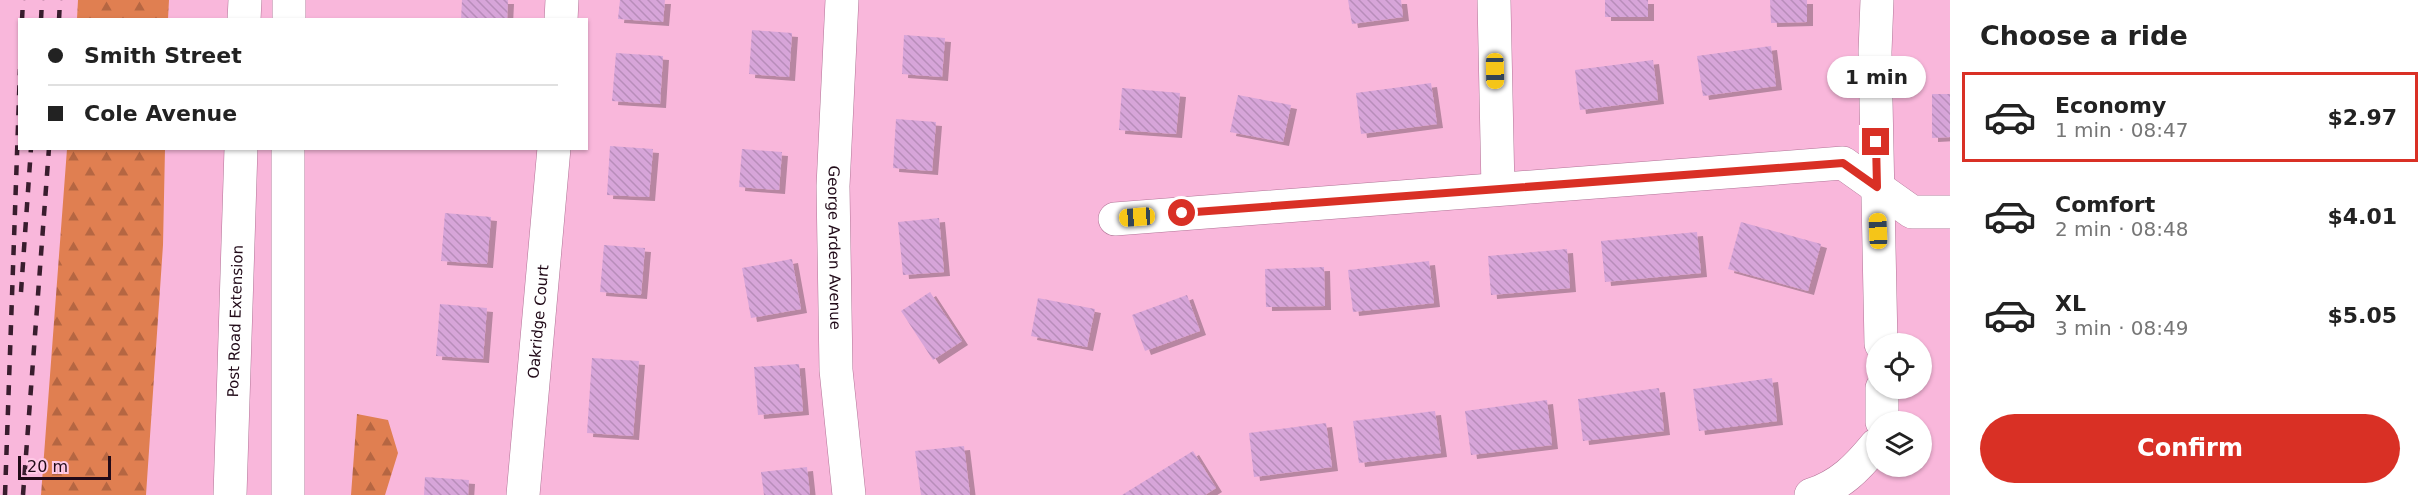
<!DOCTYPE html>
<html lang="en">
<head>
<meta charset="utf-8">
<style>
	body { margin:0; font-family:"DejaVu Sans",sans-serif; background:#f2f2f2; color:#222; height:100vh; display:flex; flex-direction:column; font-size:22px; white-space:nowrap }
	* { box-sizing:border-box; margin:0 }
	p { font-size:20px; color:#767676 }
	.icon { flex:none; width:33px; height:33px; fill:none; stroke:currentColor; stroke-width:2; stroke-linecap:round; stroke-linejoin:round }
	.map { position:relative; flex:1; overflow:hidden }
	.details { display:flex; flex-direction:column; background:#fff; width:480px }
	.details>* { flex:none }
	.top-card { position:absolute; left:18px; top:18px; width:570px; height:132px; border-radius:0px; box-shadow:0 2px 4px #0004; display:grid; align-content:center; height:132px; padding:0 30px; background:#fff }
	.fabs { position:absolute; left:1866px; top:333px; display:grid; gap:12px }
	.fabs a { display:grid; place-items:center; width:66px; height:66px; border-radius:50%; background:#fff; box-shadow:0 2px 4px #0004; font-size:30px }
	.scale { position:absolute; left:18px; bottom:15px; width:93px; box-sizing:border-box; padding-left:6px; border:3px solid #210a18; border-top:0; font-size:16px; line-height:21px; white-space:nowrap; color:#210a18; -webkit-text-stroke:4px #ffc9e6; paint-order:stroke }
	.end { position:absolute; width:27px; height:27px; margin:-14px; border:8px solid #d93025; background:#fff; box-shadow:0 0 0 3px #fff }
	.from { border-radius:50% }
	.bubble { position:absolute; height:42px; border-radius:21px; background:#fff; box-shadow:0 2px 4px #0004; font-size:20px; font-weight:700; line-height:42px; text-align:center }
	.car { position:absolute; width:18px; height:36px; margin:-18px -9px; border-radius:8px; box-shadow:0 0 4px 2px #0007; background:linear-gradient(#f5c518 24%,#345 0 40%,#f5c518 0 76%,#345 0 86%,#f5c518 0) }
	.top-card b { display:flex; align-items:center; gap:21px; height:57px; font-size:22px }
	.top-card b+b { border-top:2px solid #e0e0e0 }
	.top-card i { width:15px; height:15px; background:#222 }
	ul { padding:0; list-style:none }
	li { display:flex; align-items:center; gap:18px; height:90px; margin:0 12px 9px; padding:0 18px; border:3px solid transparent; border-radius:0px }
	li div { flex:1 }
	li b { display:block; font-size:22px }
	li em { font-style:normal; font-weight:700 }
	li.current { border-color:#d93025 }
	li>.icon { width:54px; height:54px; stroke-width:1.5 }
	h2 { padding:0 30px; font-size:27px; line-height:72px }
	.cta { display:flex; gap:12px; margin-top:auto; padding:12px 30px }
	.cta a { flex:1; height:69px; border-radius:36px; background:#d93025; color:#fff; font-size:24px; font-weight:700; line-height:69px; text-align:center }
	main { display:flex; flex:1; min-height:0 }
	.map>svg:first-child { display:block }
	.forest { fill:url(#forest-firs) }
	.building { fill:url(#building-back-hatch); filter:url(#shadow) }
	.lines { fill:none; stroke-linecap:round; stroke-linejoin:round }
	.minor-casing { stroke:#b17396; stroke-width:34 }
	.major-casing { stroke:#b17396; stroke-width:34 }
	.minor { stroke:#fff; stroke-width:33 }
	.major { stroke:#fff; stroke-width:33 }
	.rail { stroke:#391d2e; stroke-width:4.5; stroke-dasharray:10 10; stroke-linecap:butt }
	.route { stroke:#d93025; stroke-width:8 }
	.labels { text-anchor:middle; stroke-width:5; stroke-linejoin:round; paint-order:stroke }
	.street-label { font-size:15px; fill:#210a18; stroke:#ffc9e6 }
</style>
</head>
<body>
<main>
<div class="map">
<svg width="1950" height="495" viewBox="0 0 1950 495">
	<defs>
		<pattern id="forest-firs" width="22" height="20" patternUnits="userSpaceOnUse" patternTransform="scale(1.5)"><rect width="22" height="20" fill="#e07f51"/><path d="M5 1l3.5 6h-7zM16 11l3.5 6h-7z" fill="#b56642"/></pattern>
		<pattern id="building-back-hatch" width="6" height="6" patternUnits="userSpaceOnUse" patternTransform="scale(1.5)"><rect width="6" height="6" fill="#d7a5d9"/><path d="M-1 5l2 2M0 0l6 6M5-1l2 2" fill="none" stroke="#b88dba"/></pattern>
		<filter id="shadow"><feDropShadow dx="6" dy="4" stdDeviation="0" flood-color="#0004"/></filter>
	</defs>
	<rect width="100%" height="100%" fill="#f9b7db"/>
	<path class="forest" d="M78,0h91l-1,19h-91z
		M67,149h98l-2,96 -17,250h-105z
		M357,414l31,6 10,33 -13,42h-34z"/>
	<path class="building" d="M462,0h46l-1,20h-46z
		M620,0h45l-2,22 -45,-3z
		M1348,0h53l2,17 -51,7z
		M1605,0h43v17h-43z
		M1770,0h37v22l-36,1z
		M752,30l40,3 -3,44 -40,-3z
		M904,35l41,3 -3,39 -40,-3z
		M1771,46l5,40 -73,10 -6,-40z
		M616,53l47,3 -3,48 -48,-3z
		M1653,60l5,40 -78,10 -5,-40z
		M1431,83l6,41 -76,10 -5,-41z
		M1122,88l58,5 -4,41 -57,-4z
		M1932,94h18v43l-18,1z
		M1238,95l53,10 -8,37 -53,-10z
		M896,119l40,3 -4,49 -39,-3z
		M610,146l43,3 -4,48 -42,-2z
		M742,149l40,3 -3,38 -40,-3z
		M445,213l46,4 -4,47 -46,-3z
		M939,218l5,54 -41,3 -5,-53z
		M1741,222l80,22 -13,47 -80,-22z
		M1697,232l4,41 -96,9 -4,-41z
		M604,245l41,3 -4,47 -41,-3z
		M1567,249l3,39 -79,7 -3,-39z
		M792,259l9,50 -50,9 -9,-50z
		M1429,261l5,42 -81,9 -5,-42z
		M1324,267l1,39 -59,1 -1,-38z
		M930,292l32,49 -29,19 -32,-49z
		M1187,295l13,36 -55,20 -13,-36z
		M1038,298l57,11 -8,38 -56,-11z
		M440,304l47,4 -4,51 -47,-3z
		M592,358l47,3 -6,75 -46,-3z
		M799,364l4,47 -45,4 -4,-48z
		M1772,378l5,43 -78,10 -6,-42z
		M1659,388l5,43 -81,10 -5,-42z
		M1547,400l5,45 -81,10 -6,-44z
		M1435,411l6,42 -82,10 -6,-42z
		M1326,423l6,44 -78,10 -5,-44z
		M964,446l6,49h-49l-6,-44z
		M1193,451l23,37 -11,7h-83z
		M807,467l3,28h-46l-3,-23z
		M425,477l44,3 -1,15h-44z"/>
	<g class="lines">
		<g class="minor-casing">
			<g id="minor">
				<path id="s1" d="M842,0l-9,186 3,184 13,125"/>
				<path d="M1494,0l4,189"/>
				<path d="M1877,0l-2,52 6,292"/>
				<path d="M561,20l1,-20"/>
				<path d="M1115,219l728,-56 69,49h38"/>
				<path d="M1882,422v-34"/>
				<path id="s2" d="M523,495l31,-347"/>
				<path d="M1811,495c30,-10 46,-27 65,-50"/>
			</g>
		</g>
		<g class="major-casing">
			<g id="major">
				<path d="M244,20l1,-20"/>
				<path d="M289,20v-20"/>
				<path d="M288,148v347"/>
				<path id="s3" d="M230,495l11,-347"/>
			</g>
		</g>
		<use href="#minor" class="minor"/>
		<use href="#major" class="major"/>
		<path class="rail" d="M22,20l1,-20
			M41,20l1,-20
			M59,20l1,-20
			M21,292l10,-144
			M5,495l15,-426
			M23,495l26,-347"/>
	</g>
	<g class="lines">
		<path class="route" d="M1182,213l661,-50 34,24 -1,-45"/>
	</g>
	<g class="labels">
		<g class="street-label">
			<text dy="5" stroke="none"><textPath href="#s1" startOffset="248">George Arden Avenue</textPath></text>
			<text dy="5" stroke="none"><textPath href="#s3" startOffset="174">Post Road Extension</textPath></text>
			<text dy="5" stroke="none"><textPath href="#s2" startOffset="174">Oakridge Court</textPath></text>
		</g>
	</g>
</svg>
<div class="fabs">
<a><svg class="icon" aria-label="locate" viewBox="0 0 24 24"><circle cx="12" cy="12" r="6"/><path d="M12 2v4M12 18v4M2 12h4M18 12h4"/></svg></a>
<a><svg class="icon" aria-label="layers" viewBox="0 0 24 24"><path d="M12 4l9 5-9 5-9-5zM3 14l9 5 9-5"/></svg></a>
</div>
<div class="scale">20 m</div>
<i class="end from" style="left:1182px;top:213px"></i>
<i class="end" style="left:1876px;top:142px"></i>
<div class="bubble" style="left:1827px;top:56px;width:99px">1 min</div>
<i class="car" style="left:1495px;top:71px;rotate:179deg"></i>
<i class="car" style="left:1137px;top:217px;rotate:266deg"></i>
<i class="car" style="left:1878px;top:231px;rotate:358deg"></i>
<div class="top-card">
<b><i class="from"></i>Smith Street</b>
<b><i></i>Cole Avenue</b>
</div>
</div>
<section class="details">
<h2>Choose a ride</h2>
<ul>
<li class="current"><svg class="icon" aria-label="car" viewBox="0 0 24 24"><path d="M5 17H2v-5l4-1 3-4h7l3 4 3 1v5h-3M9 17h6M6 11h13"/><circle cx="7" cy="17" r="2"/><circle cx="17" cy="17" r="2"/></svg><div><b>Economy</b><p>1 min · 08:47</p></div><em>$2.97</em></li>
<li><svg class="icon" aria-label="car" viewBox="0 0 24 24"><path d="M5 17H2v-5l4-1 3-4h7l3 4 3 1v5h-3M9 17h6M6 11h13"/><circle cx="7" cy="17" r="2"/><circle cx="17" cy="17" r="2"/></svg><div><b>Comfort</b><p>2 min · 08:48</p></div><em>$4.01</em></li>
<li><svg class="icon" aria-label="car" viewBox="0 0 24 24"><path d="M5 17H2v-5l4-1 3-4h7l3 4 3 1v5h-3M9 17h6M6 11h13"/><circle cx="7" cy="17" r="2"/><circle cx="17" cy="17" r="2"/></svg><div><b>XL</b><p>3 min · 08:49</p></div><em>$5.05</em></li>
</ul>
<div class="cta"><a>Confirm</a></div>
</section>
</main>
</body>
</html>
